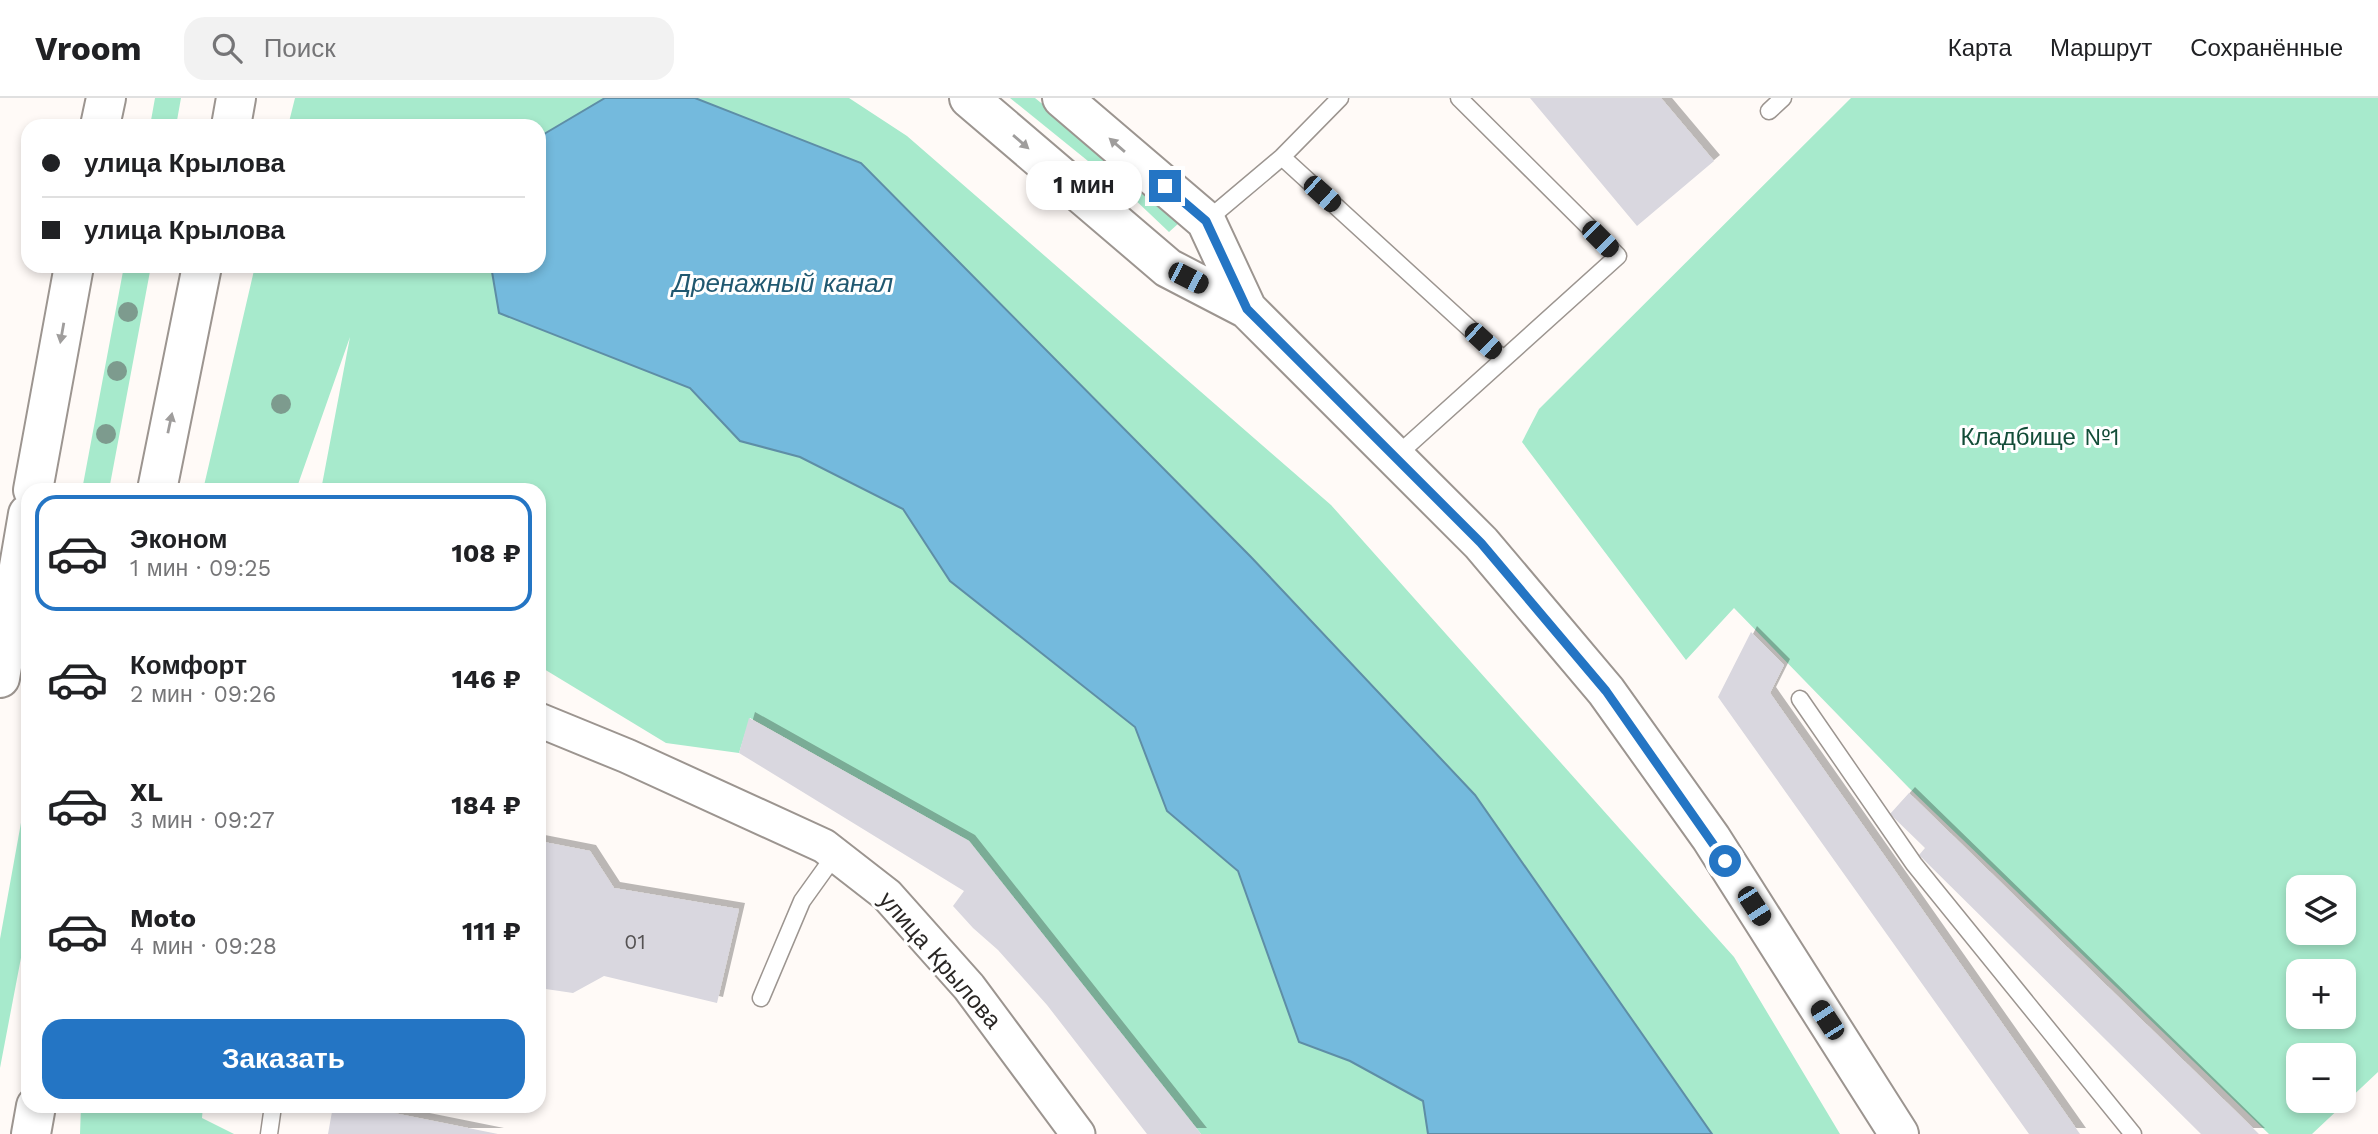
<!DOCTYPE html>
<html lang="ru">
<head>
<meta charset="utf-8">
<style>
	body { margin:0; font-family:"Work Sans",sans-serif; background:#f2f2f2; color:#202124; height:100vh; display:flex; flex-direction:column; font-size:26px; white-space:nowrap }
	* { box-sizing:border-box; margin:0 }
	p { font-size:23px; color:#757577 }
	.icon { flex:none; width:38px; height:38px; fill:none; stroke:currentColor; stroke-width:2; stroke-linecap:round; stroke-linejoin:round }
	.map { position:relative; flex:1; overflow:hidden }
	.panel { position:absolute; left:21px; top:385px; width:525px; height:630px; display:flex; flex-direction:column; background:#fff; border-radius:21px; box-shadow:0 4px 10px #0003 }
	.panel>* { flex:none }
	.hud { position:absolute; left:21px; top:21px; width:525px; height:154px; border-radius:21px; box-shadow:0 4px 10px #0003; display:grid; align-content:center; height:154px; padding:0 21px; background:#fff }
	.controls { position:absolute; left:2286px; top:777px; display:grid; gap:14px }
	.controls a { display:grid; place-items:center; width:70px; height:70px; border-radius:14px; background:#fff; box-shadow:0 4px 10px #0003; font-size:35px }
	.end { position:absolute; width:32px; height:32px; margin:-16px; border:9px solid #2475c4; background:#fff; box-shadow:0 0 0 4px #fff }
	.from { border-radius:50% }
	.bubble { position:absolute; height:49px; border-radius:21px; background:#fff; box-shadow:0 4px 10px #0003; font-size:23px; font-weight:700; line-height:49px; text-align:center }
	.car { position:absolute; width:21px; height:42px; margin:-21px -10px; border-radius:9px; box-shadow:0 0 5px 2px #0007; background:linear-gradient(#222 24%,#8ab4d8 0 40%,#222 0 76%,#8ab4d8 0 86%,#222 0) }
	.hud b { display:flex; align-items:center; gap:24px; height:66px; font-size:26px }
	.hud b+b { border-top:2px solid #e0e0e0 }
	.hud i { width:18px; height:18px; background:#202124 }
	ul { padding:12px 0 0; list-style:none }
	li { display:flex; align-items:center; gap:21px; height:116px; margin:0 14px 10px; padding:0 7px; border:4px solid transparent; border-radius:21px }
	li div { flex:1 }
	li b { display:block; font-size:26px }
	li em { font-style:normal; font-weight:700 }
	li.selected { border-color:#2475c4 }
	li>.icon { width:63px; height:63px; stroke-width:1.5 }
	.primary-button { display:flex; gap:14px; margin-top:auto; padding:14px 21px }
	.primary-button a { flex:1; height:80px; border-radius:21px; background:#2475c4; color:#fff; font-size:28px; font-weight:700; line-height:80px; text-align:center }
	header { display:flex; align-items:center; gap:42px; box-sizing:border-box; height:98px; padding:0 35px; background:#fff; border-bottom:2px solid #e0e0e0 }
	header strong { font-size:33px }
	nav { display:flex; gap:38px; margin-inline-start:auto; font-size:24px }
	.search { width:490px; height:63px; background:#f2f2f2; display:flex; align-items:center; gap:18px; box-sizing:border-box; padding:0 24px; border-radius:21px; color:#757577; font-size:26px }
	.map>svg:first-child { display:block }
	.green { fill:#a7eacc; fill-rule:evenodd }
	.water { fill:#74badd; stroke:#5e8ea6; stroke-width:2 }
	.building { fill:#d9d7df; filter:url(#shadow) }
	.lines { fill:none; stroke-linecap:round; stroke-linejoin:round }
	.lane-casing { stroke:#9c9590; stroke-width:19 }
	.street-casing { stroke:#9c9590; stroke-width:37 }
	.primary-casing { stroke:#9c9590; stroke-width:42 }
	.lane { stroke:#fff; stroke-width:16 }
	.street { stroke:#fff; stroke-width:33 }
	.primary { stroke:#fff; stroke-width:38 }
	.tree { fill:#7d9b8e }
	.oneway { fill:#9f9d9c }
	.route { stroke:#2475c4; stroke-width:9 }
	.labels { text-anchor:middle; stroke-width:6; stroke-linejoin:round; paint-order:stroke }
	.number-label { font-size:21px; fill:#555253 }
	.park-label { font-size:24px; fill:#134d38; stroke:#fff }
	.street-label { font-size:24px; fill:#292624; stroke:#fff }
	.water-label { font-size:26px; font-style:italic; fill:#205870; stroke:#fff }
</style>
</head>
<body>
<header>
<strong>Vroom</strong>
<div class="search"><svg class="icon" aria-label="search" viewBox="0 0 24 24"><circle cx="10" cy="10" r="6"/><path d="M15 15l6 6"/></svg>Поиск</div>
<nav><a>Карта</a><a>Маршрут</a><a>Сохранённые</a></nav>
</header>
<div class="map">
<svg width="2378" height="1036" viewBox="0 0 2378 1036">
	<defs>
		<filter id="shadow"><feDropShadow dx="6" dy="-6" stdDeviation="0" flood-color="#0004"/></filter>
	</defs>
	<rect width="100%" height="100%" fill="#fffaf7"/>
	<path class="green" d="M155,0h26l-5,28h-26z
		M295,0h310l-66,39v-11h-251z
		M695,0h154l58,38 424,369 403,452 106,177h-128l-237,-339z
		M1010,0h25l105,85 39,40 -10,9 -39,-37z
		M1851,0h527v974l-66,62h-43l-360,-346 -175,-180 -48,52 -164,-218 17,-33zM2298,789h45v46h-45zM2298,873h45v46h-45zM2298,957h45v46h-45z
		M124,168h27l-42,224h-27z
		M255,168h236l8,47 191,75 50,53 60,16 103,52 47,72 185,146 32,84 71,60 61,171 51,19 73,40 5,33h-227l-232,-293 -219,-123 -11,35 -73,-10 -127,-77v-176h-218l29,-153 -54,153h-93z
		M28,686v137l-28,147v-129z
		M81,1008h122l-1,12 32,16h-154z"/>
	<path class="water" d="M605,0h90l166,65 390,394 224,238 237,339h-284l-5,-33 -73,-40 -51,-19 -61,-171 -71,-60 -32,-84 -185,-146 -47,-72 -103,-52 -60,-16 -50,-53 -191,-75 -8,-47h48v-129z"/>
	<path class="building" d="M1530,0h131l53,63 -77,65z
		M1751,534l33,33 -14,28 310,441h-51l-311,-437z
		M749,620l220,123 232,293h-54l-100,-129 -49,-55 -25,-22 -20,-22 11,-15 -225,-138z
		M1909,695l350,341h-58l-282,-279 6,-7 -35,-34z
		M539,743l51,10 24,37 125,21 -22,94 -113,-27 -31,17 -34,-5z
		M333,1008h26l139,28h-170z"/>
	<g class="lines">
		<g class="lane-casing">
			<path id="lane" d="M1769,13l14,-13
				M1282,59l221,202
				M1206,123l76,-64 58,-59
				M1395,359l223,-201 -159,-158
				M1800,601l114,165 219,270
				M761,900l41,-97 33,-46
				M269,1036l4,-28"/>
		</g>
		<g class="street-casing">
			<path id="street" d="M539,622l88,36 197,90 63,49 82,92 109,147"/>
		</g>
		<g class="primary-casing">
			<path id="primary" d="M969,0l199,170 79,41 234,234 125,148 105,147 188,296
				M1062,0l144,123 41,88
				M100,28l6,-28
				M231,28l5,-28
				M33,392l41,-224
				M157,392l45,-224
				M0,580l28,-164
				M31,1036l5,-28"/>
		</g>
		<use href="#lane" class="lane"/>
		<use href="#street" class="street"/>
		<use href="#primary" class="primary"/>
	</g>
	<g class="tree">
		<circle cx="128" cy="214" r="10"/>
		<circle cx="117" cy="273" r="10"/>
		<circle cx="281" cy="306" r="10"/>
		<circle cx="106" cy="336" r="10"/>
	</g>
	<defs><path id="oneway-solid" d="M-6-.8H1V-3.2L6.5 0L1 3.2V.8H-6Z" transform="scale(1.75)"/></defs>
	<g class="oneway">
		<use href="#oneway-solid" transform="translate(1021 44) rotate(41)"/>
		<use href="#oneway-solid" transform="translate(1117 47) rotate(-139)"/>
		<use href="#oneway-solid" transform="translate(62 235) rotate(100)"/>
		<use href="#oneway-solid" transform="translate(170 325) rotate(-78)"/>
	</g>
	<g class="lines">
		<path class="route" d="M1165,88l41,35 41,88 234,234 125,148 119,170"/>
	</g>
	<g class="labels">
		<g class="number-label">
			<text x="635" y="851">01</text>
		</g>
		<g class="park-label">
			<text x="2040" y="347">Кладбище №1</text>
		</g>
		<g class="street-label">
			<text transform="translate(940 862) rotate(49)" y="8">улица Крылова</text>
		</g>
		<g class="water-label">
			<text x="783" y="194">Дренажный канал</text>
		</g>
	</g>
</svg>
<div class="controls">
<a><svg class="icon" aria-label="layers" viewBox="0 0 24 24"><path d="M12 4l9 5-9 5-9-5zM3 14l9 5 9-5"/></svg></a>
<a>+</a>
<a>−</a>
</div>
<i class="end from" style="left:1725px;top:763px"></i>
<i class="end" style="left:1165px;top:88px"></i>
<div class="bubble" style="left:1026px;top:63px;width:116px">1 мин</div>
<i class="car" style="left:1322px;top:96px;rotate:132deg"></i>
<i class="car" style="left:1600px;top:141px;rotate:135deg"></i>
<i class="car" style="left:1188px;top:180px;rotate:117deg"></i>
<i class="car" style="left:1483px;top:243px;rotate:133deg"></i>
<i class="car" style="left:1754px;top:808px;rotate:147deg"></i>
<i class="car" style="left:1827px;top:922px;rotate:327deg"></i>
<div class="hud">
<b><i class="from"></i>улица Крылова</b>
<b><i></i>улица Крылова</b>
</div>
<section class="panel">
<ul>
<li class="selected"><svg class="icon" aria-label="car" viewBox="0 0 24 24"><path d="M5 17H2v-5l4-1 3-4h7l3 4 3 1v5h-3M9 17h6M6 11h13"/><circle cx="7" cy="17" r="2"/><circle cx="17" cy="17" r="2"/></svg><div><b>Эконом</b><p>1 мин · 09:25</p></div><em>108 ₽</em></li>
<li><svg class="icon" aria-label="car" viewBox="0 0 24 24"><path d="M5 17H2v-5l4-1 3-4h7l3 4 3 1v5h-3M9 17h6M6 11h13"/><circle cx="7" cy="17" r="2"/><circle cx="17" cy="17" r="2"/></svg><div><b>Комфорт</b><p>2 мин · 09:26</p></div><em>146 ₽</em></li>
<li><svg class="icon" aria-label="car" viewBox="0 0 24 24"><path d="M5 17H2v-5l4-1 3-4h7l3 4 3 1v5h-3M9 17h6M6 11h13"/><circle cx="7" cy="17" r="2"/><circle cx="17" cy="17" r="2"/></svg><div><b>XL</b><p>3 мин · 09:27</p></div><em>184 ₽</em></li>
<li><svg class="icon" aria-label="car" viewBox="0 0 24 24"><path d="M5 17H2v-5l4-1 3-4h7l3 4 3 1v5h-3M9 17h6M6 11h13"/><circle cx="7" cy="17" r="2"/><circle cx="17" cy="17" r="2"/></svg><div><b>Moto</b><p>4 мин · 09:28</p></div><em>111 ₽</em></li>
</ul>
<div class="primary-button"><a>Заказать</a></div>
</section>
</div>
</body>
</html>
